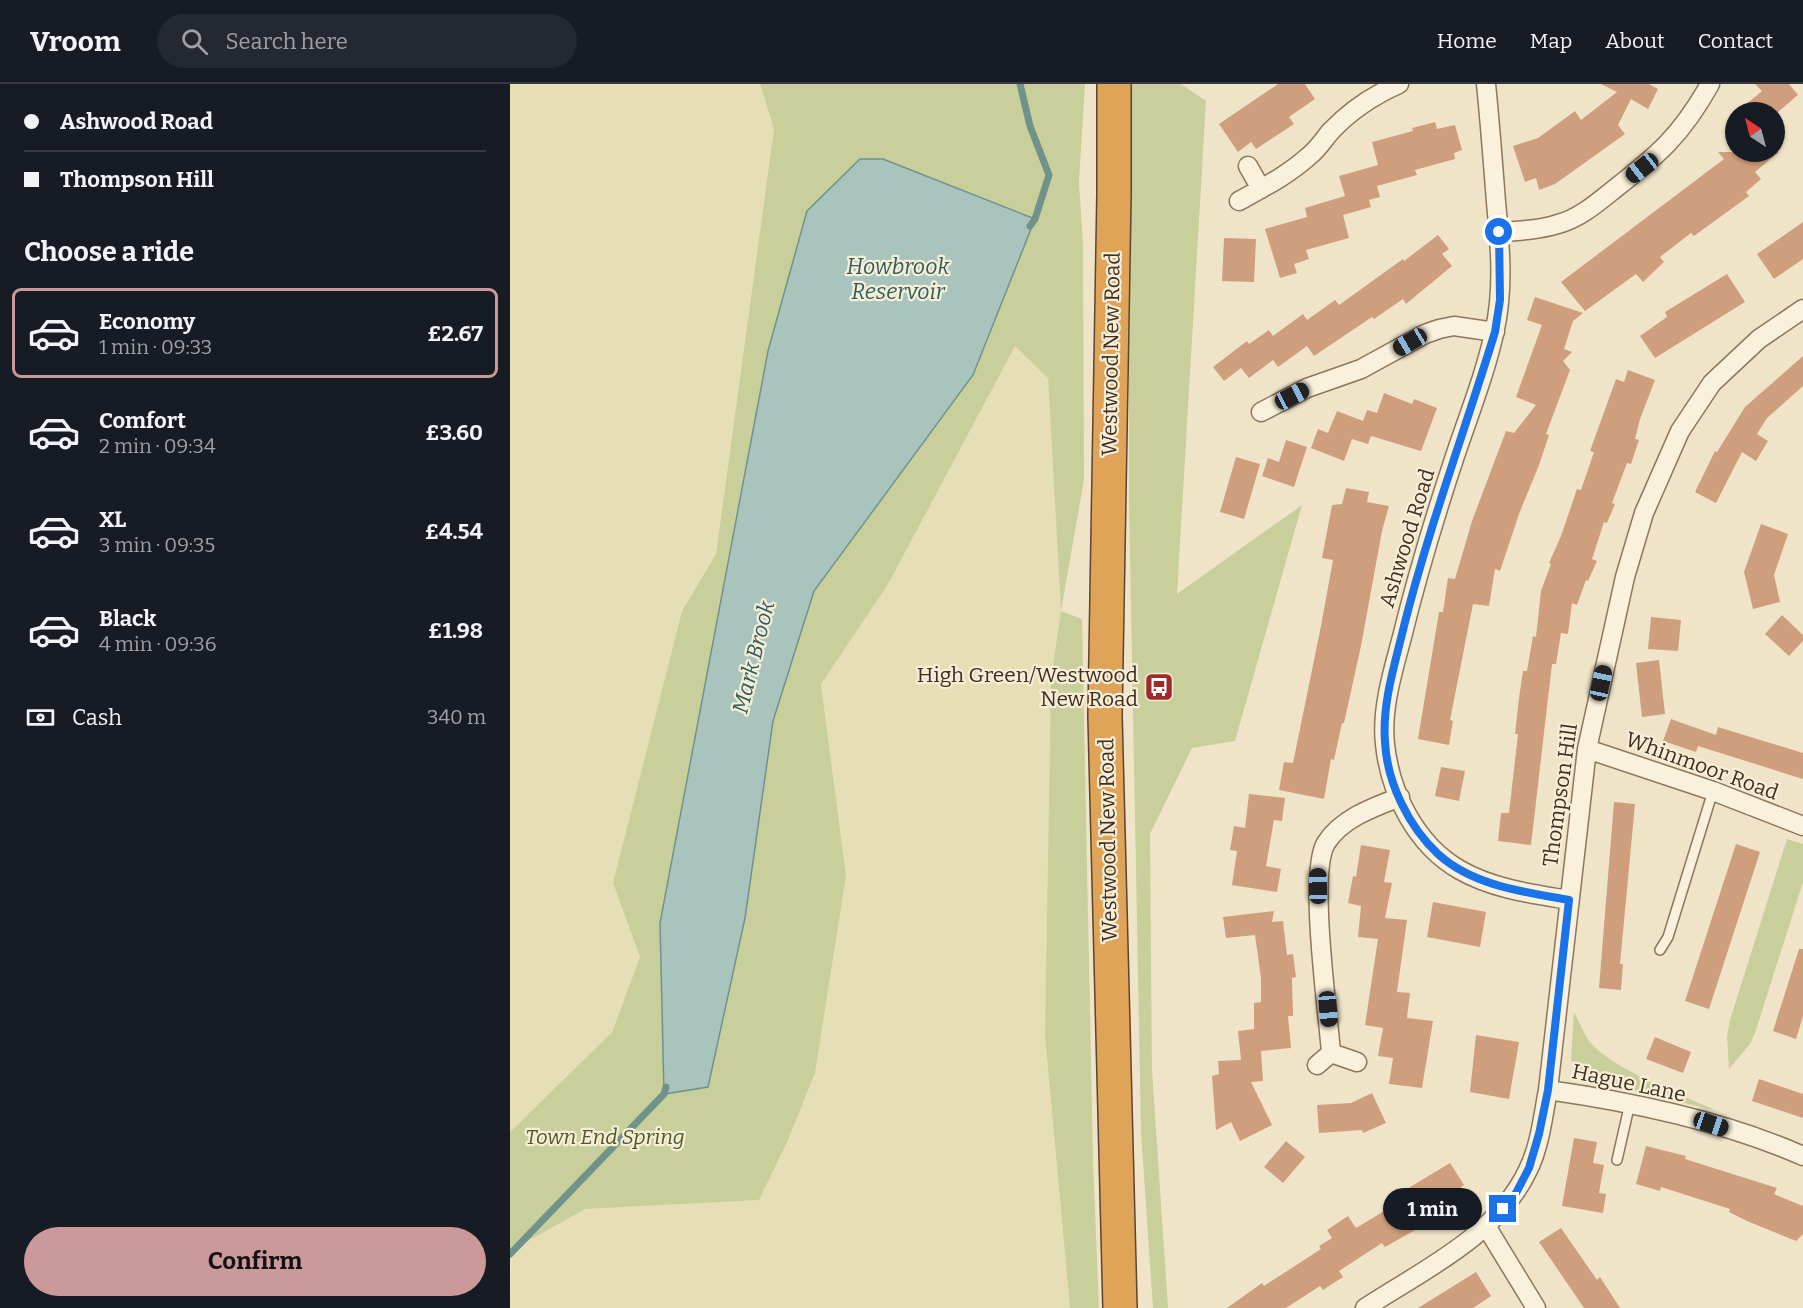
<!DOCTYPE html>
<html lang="en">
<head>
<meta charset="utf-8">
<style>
	body { margin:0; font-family:Bitter,serif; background:#242831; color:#f1f3f6; height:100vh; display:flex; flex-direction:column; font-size:22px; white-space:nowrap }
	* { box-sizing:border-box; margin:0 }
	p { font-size:20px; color:#9ea1a6 }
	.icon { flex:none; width:33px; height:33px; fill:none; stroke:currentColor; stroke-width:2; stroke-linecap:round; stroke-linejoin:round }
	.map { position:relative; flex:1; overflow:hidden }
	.details { display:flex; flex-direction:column; background:#171b24; width:510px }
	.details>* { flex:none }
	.banner { display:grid; align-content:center; height:132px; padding:0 24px; background:#171b24 }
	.needle { width:39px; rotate:324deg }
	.tools { position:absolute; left:1215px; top:18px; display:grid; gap:12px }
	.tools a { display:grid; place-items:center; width:60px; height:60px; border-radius:50%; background:#171b24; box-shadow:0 2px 4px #0004; font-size:30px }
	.end { position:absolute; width:27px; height:27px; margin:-14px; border:8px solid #1a73e8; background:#fff; box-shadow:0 0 0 3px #fff }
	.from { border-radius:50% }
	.bubble { position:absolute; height:42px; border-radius:21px; background:#171b24; box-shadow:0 2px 4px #0004; font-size:20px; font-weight:700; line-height:42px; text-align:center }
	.car { position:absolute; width:18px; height:36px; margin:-18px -9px; border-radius:8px; box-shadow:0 0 4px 2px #0007; background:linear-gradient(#222 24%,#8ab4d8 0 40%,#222 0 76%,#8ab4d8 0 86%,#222 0) }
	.banner b { display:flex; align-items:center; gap:21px; height:57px; font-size:22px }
	.banner b+b { border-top:2px solid #363941 }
	.banner i { width:15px; height:15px; background:#f1f3f6 }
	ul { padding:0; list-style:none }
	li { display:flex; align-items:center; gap:18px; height:90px; margin:0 12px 9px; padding:0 12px; border:3px solid transparent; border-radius:9px }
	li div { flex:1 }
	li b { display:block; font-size:22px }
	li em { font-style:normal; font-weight:700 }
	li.current { border-color:#cc999b }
	li>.icon { width:54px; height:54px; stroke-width:1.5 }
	h2 { padding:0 24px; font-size:27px; line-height:72px }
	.pay { display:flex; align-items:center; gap:15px; height:66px; padding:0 24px; font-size:22px }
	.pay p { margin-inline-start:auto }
	.action { display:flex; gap:12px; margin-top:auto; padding:12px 24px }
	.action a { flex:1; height:69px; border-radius:36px; background:#cc999b; color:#111; font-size:24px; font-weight:700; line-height:69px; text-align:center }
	header { display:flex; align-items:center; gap:36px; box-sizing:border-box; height:84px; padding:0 30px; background:#171b24; border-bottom:2px solid #363941 }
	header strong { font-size:28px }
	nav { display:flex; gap:33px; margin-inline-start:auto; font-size:21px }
	.search { width:420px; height:54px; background:#242831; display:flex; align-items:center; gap:15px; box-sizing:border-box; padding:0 21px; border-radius:33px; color:#9ea1a6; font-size:22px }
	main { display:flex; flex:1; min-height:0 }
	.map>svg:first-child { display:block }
	.farmland { fill:#e6deb5 }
	.green { fill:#c9cf9b; fill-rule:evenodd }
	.water { fill:#a9c4bc; stroke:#6f938a; stroke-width:1.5 }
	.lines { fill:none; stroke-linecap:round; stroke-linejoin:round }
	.stream { stroke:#6f938a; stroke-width:7 }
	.building { fill:#cf9f7d }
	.lane-casing { stroke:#8d765c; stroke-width:12 }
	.street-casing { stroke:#8d765c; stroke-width:21 }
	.highway-casing { stroke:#5b4430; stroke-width:36 }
	.lane { stroke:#faf1dc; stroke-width:9 }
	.street { stroke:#faf1dc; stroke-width:18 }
	.highway { stroke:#e0a458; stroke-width:33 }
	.route { stroke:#1a73e8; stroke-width:8 }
	.labels { text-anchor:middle; stroke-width:4.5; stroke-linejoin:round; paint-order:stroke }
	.street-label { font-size:21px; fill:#3d2e20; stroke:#f7eed8 }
	.poi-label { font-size:21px; fill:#3d2e20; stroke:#f7eed8; text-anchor:end }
	.park-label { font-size:21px; font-style:italic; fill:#4d5a26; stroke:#f7eed8 }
	.water-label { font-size:22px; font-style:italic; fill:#2f5d5a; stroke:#f7eed8 }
</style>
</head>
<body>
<header>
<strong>Vroom</strong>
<div class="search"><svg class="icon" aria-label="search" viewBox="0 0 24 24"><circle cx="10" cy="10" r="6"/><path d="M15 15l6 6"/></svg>Search here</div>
<nav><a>Home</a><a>Map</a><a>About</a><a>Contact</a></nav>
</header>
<main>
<section class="details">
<div class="banner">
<b><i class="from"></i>Ashwood Road</b>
<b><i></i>Thompson Hill</b>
</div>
<h2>Choose a ride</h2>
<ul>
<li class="current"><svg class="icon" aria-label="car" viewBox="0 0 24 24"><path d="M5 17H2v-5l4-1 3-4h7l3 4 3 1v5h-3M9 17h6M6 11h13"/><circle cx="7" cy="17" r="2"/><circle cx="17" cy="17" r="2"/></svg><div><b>Economy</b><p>1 min · 09:33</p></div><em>£2.67</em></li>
<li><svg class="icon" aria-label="car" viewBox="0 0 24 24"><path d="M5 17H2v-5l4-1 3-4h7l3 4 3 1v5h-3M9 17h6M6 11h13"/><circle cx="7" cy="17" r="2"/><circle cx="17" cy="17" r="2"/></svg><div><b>Comfort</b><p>2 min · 09:34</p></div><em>£3.60</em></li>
<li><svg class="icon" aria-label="car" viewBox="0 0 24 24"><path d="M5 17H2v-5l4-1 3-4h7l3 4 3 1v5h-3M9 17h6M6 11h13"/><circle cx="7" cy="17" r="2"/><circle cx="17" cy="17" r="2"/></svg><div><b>XL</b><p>3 min · 09:35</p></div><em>£4.54</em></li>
<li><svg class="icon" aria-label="car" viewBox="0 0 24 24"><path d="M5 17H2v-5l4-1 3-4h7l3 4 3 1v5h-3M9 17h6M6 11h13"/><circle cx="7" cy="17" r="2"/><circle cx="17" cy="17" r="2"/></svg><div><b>Black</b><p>4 min · 09:36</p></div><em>£1.98</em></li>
</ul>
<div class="pay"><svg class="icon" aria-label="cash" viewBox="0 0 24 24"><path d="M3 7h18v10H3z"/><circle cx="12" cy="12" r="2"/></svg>Cash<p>340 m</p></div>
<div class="action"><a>Confirm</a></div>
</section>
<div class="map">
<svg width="1293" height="1224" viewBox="0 0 1293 1224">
	<rect width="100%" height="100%" fill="#f0e4c8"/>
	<path class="farmland" d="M0,0h250l14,45 -58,425 -34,57 -69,272 27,74 -28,74 -102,101z
		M505,261l33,32 13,234 -10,68 -6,357 25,272h-560l2,-58 73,-41 174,-9 29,-60 27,-67 31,-197 -25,-192 66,-98z"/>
	<path class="green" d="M250,0h325l-6,98 4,64 1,234 -23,131 21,8 11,541 6,148h-29l-25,-272 6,-357 10,-68 -13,-233 -33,-32 -128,240 -66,98 25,192 -31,197 -27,67 -29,60 -174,9 -73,41 -2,14v-132l102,-100 28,-75 -27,-74 69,-272 34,-57 58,-425zM258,267l205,24 -159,216 -41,130 -28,197 -37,169 -43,7 -5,-171z
		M619,0h52l25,17 -29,493 125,-89 -67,236 -43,7 -42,86 2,236 16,238h-15l-12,-176 -12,-629z
		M1277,755l16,5v38l-48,151 -5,11 -21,25 -2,-32 3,-17z
		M1064,928c5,9 9,20 15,29 23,28 92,54 126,69 -32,-8 -127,-24 -144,-50z"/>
	<path class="water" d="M350,75h23l152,60 -62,156 -159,216 -41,130 -28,197 -37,169 -44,7 -4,-171 108,-572 39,-140z"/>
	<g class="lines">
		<path class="stream" d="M510,0l10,42 19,49 -14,44 -5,7
			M0,1170l154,-160 2,-7"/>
	</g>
	<path class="building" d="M768,0h27l10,15 -26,18 5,7 -38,25 -5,-7 -13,10 -19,-28z
		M1091,0h48l9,5 -10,20 -17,-10 -13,26 7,9 -70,50 -16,6 -3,-12 -11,4 -12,-36 25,-8 37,-27 6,9 36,-28z
		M1245,0h34l9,11 -20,17h-41l25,-21z
		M925,38l2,7 18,-4 7,25 -8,3 1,6 -40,11 2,5 -40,11 3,11 -11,3 2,7 -28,8 6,23 -43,12 3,9 -15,5 3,9 -17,5 -15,-49 42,-12 -2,-9 40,-12 -6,-20 39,-11 -6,-23 41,-11 -1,-3z
		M1208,68h61l-24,20 6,7 -15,13 3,4 -55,40 -3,-3 -31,24 4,5 -21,20 -7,-8 -51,37 -24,-29 163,-123z
		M1293,138v37l-29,20 -17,-25z
		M928,151l11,14 -7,5 10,12 -46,38 -3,-5 -29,20 -2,-2 -58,39 -7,-10 -29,21 -5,-7 -24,18 -8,-10 -17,13 -11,-14 34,-26 2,3 20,-14 4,6 30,-22 4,6 28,-20 4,5 64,-46 1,2z
		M714,154l32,1 -2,43 -32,-1z
		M1217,190l18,28 -90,56 -15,-22 27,-19 -2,-5z
		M1025,213l48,16 -10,8 -9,28 8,3 -9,9 7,9 -24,64 3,1 -10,30 -20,49 -19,57 -5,-2 -6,37 -16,-2 -23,116 3,1 -4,24 -31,-6 21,-127h4l5,-34 7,1 17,-58 34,-90 8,2 22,-28 -20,-8 26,-72 -15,-5z
		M1293,272v30l-36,32 -10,16 11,7 -12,20 -14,-9 -26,51 -21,-11 20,-41 2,1 28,-45z
		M1118,286l27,10 -15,39 -5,20 4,1 -8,24 -4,-1 -15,40 3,1 -8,19 -3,-1 -12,37 5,2 -9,20 -2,-1 -9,25 -5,-2 -4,31 -7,-1 -5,31h-4l-21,181 -33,-4 3,-28h8l9,-79h-3l4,-36 4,-27h4l6,-35 3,1 5,-46 10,-27 -2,-1 12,-27 16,-47 4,1 13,-38 -4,-1 26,-72 8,3z
		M874,309l28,11 2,-5 23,9 -16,43 -50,-15 -3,8 -16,-5 -8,22 -33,-13 7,-19 10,4 9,-22 26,10 4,-11 10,3z
		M776,356l21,7 -13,40 -32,-11 6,-18 11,4z
		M726,373l24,7 -16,55 -24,-7z
		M836,404l23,4 -2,10 22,4 -7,25 -21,115 -17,77h-2l-8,37 -3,-1 -7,40 -45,-9 5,-28 9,1 28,-137 12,-66 -11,-2 10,-53 10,-1z
		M1251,440l27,10 -14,41 6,27 -27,7 -9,-37z
		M1272,531l21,20v6l-14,15 -24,-22z
		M1141,533l30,3 -3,31 -30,-2z
		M1149,576l6,54 -23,3 -6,-54z
		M1161,635l45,16 2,-8 85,26v26l-105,-33 -2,6 -33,-11z
		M931,683l24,4 -6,30 -24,-5z
		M739,710l36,4 -3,23 -8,-1 -8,46 15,3 -4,23 -45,-7 5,-34 -7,-1 4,-24 11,2z
		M1104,718l21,2 -15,160h3l-2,26 -22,-2z
		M1226,760l24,8 -51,157 -24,-8z
		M851,761l29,5 -6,32 8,1 -7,35 22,2 -10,72 13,1 -3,25 26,3 -11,67 -33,-4 4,-26 -15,-2 5,-28 -18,-3 13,-86 -20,-2 3,-31 -13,-3 5,-27 3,1z
		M923,818l53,10 -6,35 -53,-10z
		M764,827l-2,11 11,-1 4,34 6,-1 3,23 -4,1 1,38h-5l3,32 -30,3 2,30 -12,1 21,43 -32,16 -9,-19 -15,8 -4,-54 7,-2 -1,-13 23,-1 -3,-29 16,-2v-26l7,-1v-24l-6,-43 -29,3 -3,-21z
		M1289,865h4v67l-7,23 -23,-8z
		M966,951l43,7 -10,57 -39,-7z
		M1145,953l36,15 -8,21 -37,-14z
		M1249,995l44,15v24l-51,-17z
		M862,1009l14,30 -23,10 -1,-3 -43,3 -2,-28 34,-2z
		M1064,1054l23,4 -4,21 11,2 -5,28 7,1 -3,19 -41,-7z
		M776,1057l19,16 -22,26 -19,-16z
		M1136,1062l40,10 -1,3 92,29 -3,6 29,12v28l-7,7 -49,-20 -18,-9 1,-3 -69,-22 -1,4 -24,-7z
		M940,1079l14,22 -12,9 5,8 -25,16 1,2 -48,27 -3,-4 -43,28 4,6 -20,13 -3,-4 -34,22h-59l35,-25 2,3 57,-37 -2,-3 13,-8 -5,-8 21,-14 8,12 40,-24 -4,-6z
		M1051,1144l36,52 3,-3 20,31h-36l-45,-66z
		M966,1188l15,24 -18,12h-55z"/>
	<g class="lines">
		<g class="lane-casing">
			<path id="lane" d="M1150,866l8,-13 45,-146
				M1107,1076l13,-57"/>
		</g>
		<g class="street-casing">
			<path id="street" d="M976,0c4,39 7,79 10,118 4,42 8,86 -1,127 -9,43 -26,85 -40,127 -20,60 -38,120 -53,181 -9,34 -21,72 -17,107 5,49 31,101 75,126 33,19 73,24 109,30
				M738,82l13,23
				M729,117c25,-14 49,-26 70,-45 9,-7 15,-17 22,-25 19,-20 43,-36 68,-47
				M989,148c19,-1 40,-2 59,-8 20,-5 38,-20 54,-33 46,-36 69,-55 98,-107
				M751,328l46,-24 54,-19 64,-35 14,-5 15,-3 41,6
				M1077,665l126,42 90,35
				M821,969c-3,-42 -23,-180 -5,-210 16,-25 48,-36 74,-46
				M807,981l14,-12 26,9
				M1038,1006c85,12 176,31 255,66
				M976,1142l50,82
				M855,1224c58,-38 132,-72 163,-138 12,-24 15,-54 20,-80l39,-341 38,-172 19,-64 36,-82 32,-48 47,-44 44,-30"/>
		</g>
		<g class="highway-casing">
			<path id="highway" d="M604,0v110l-9,522 15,592"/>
		</g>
		<use href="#lane" class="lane"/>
		<use href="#street" class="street"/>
		<use href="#highway" class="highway"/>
	</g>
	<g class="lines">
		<path class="route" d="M989,148l1,68 -5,32c-30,98 -66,195 -91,294 -9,38 -22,77 -19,116 2,41 24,85 53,112 35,32 87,38 131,46l-21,190 -9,44 -10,34 -13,25 -13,16"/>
	</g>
	<defs>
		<g id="bus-square" transform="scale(1.5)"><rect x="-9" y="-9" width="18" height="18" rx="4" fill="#9e2a2b" stroke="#f7eed8"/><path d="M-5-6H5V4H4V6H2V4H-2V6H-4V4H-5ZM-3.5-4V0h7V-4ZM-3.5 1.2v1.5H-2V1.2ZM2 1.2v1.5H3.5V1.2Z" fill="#fff"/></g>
	</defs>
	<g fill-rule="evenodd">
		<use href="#bus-square" x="649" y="603"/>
	</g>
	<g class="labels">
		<g class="street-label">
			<text transform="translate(601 270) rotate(-89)" y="7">Westwood New Road</text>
			<text transform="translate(897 454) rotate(-73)" y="7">Ashwood Road</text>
			<text transform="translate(1192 682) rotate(20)" y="7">Whinmoor Road</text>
			<text transform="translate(1050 711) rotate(-82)" y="7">Thompson Hill</text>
			<text transform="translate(598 756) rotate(-91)" y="7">Westwood New Road</text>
			<text transform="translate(1119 999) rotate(12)" y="7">Hague Lane</text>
		</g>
		<g class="poi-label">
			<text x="628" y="598">High Green/Westwood<tspan x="628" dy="24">New Road</tspan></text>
		</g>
		<g class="park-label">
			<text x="95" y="1060">Town End Spring</text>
		</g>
		<g class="water-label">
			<text x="388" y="190">Howbrook<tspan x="388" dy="25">Reservoir</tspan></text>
			<text transform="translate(243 573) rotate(-76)" y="8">Mark Brook</text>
		</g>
	</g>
</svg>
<div class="tools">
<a><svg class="needle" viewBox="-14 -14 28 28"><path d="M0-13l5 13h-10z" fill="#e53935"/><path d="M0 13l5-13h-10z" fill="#9ea1a6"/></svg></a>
</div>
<i class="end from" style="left:989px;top:148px"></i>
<i class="end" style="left:993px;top:1125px"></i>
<div class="bubble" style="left:873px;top:1104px;width:99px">1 min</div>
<i class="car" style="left:1132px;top:84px;rotate:232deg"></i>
<i class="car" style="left:900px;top:258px;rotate:240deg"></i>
<i class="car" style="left:782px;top:312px;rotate:62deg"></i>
<i class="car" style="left:1091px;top:599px;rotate:12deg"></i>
<i class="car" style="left:808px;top:802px;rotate:359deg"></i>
<i class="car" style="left:818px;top:925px;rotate:175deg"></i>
<i class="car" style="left:1201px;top:1040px;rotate:109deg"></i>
</div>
</main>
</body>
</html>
